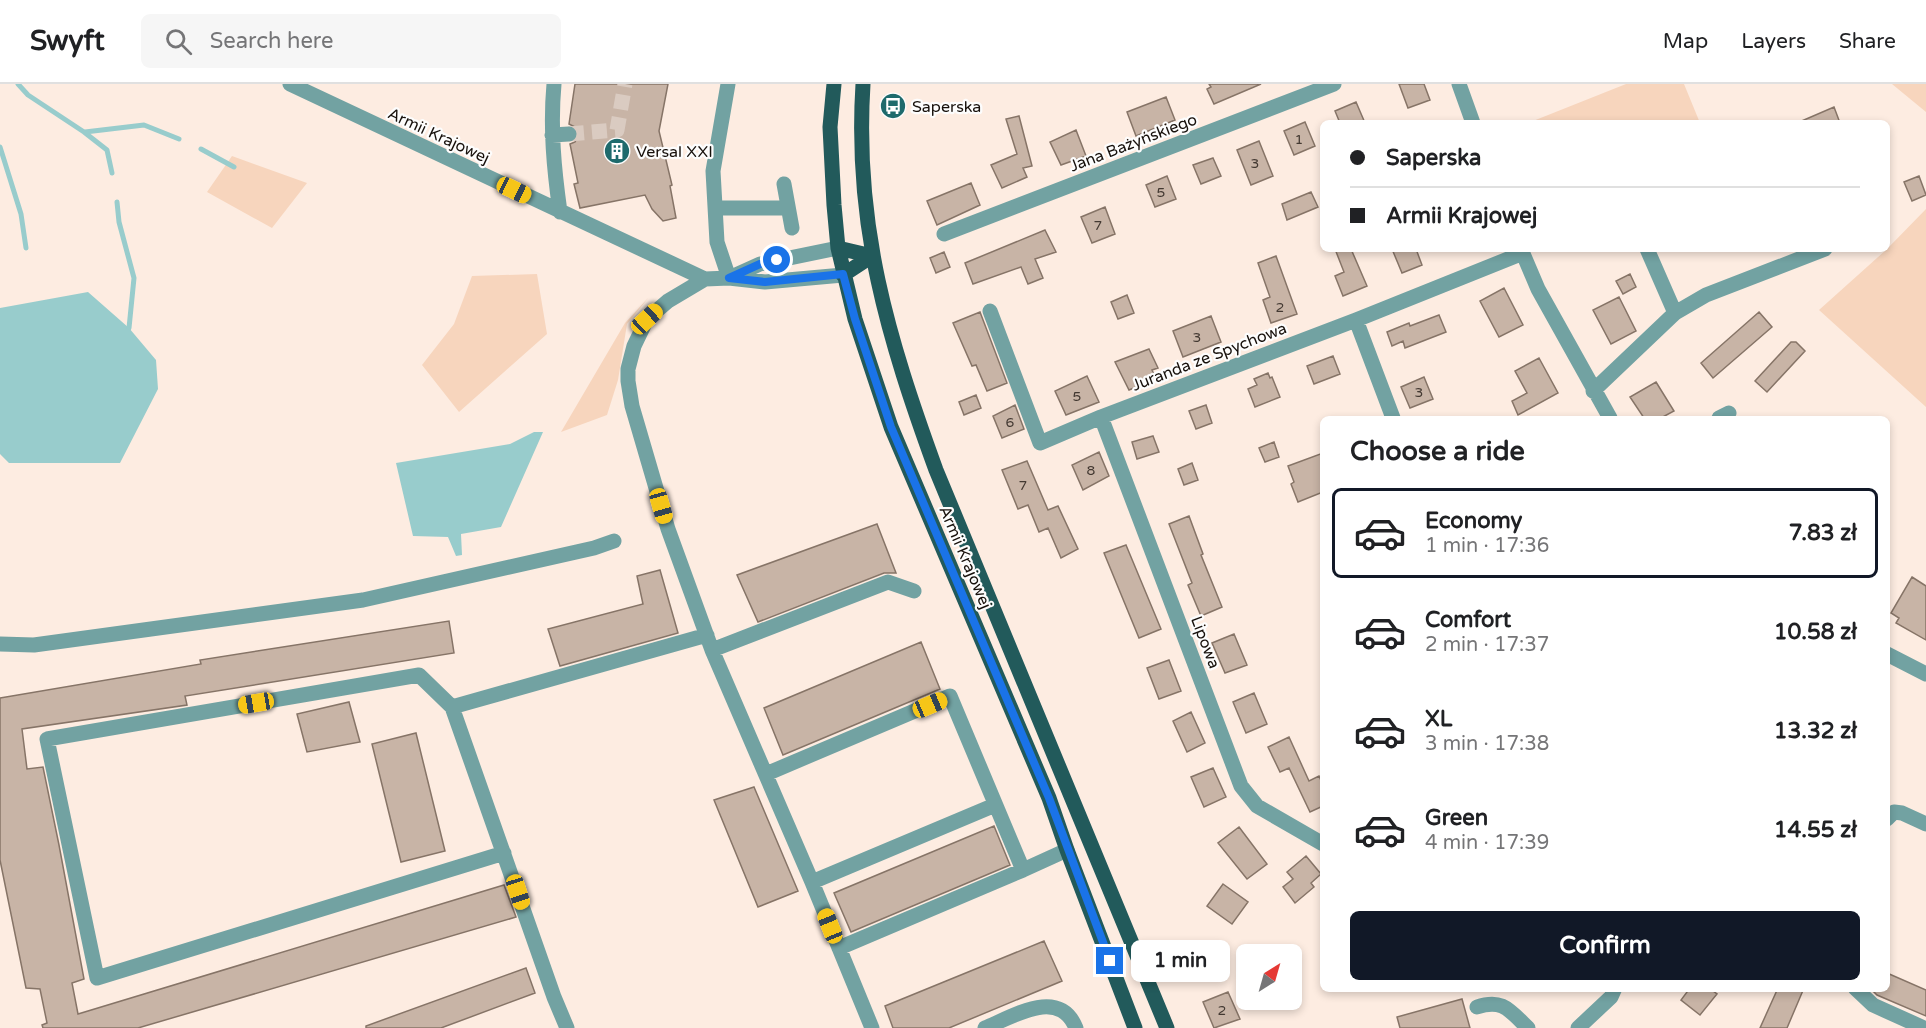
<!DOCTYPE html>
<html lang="en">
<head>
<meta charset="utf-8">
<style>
	body { margin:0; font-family:"Varela Round",sans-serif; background:#f6f6f6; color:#202124; height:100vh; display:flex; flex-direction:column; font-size:22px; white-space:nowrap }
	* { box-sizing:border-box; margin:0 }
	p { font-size:20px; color:#757577 }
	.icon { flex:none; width:33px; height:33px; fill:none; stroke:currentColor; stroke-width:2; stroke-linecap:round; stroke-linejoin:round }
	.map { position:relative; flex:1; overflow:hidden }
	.drawer { position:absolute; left:1320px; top:332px; width:570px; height:576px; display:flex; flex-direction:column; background:#fff; border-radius:9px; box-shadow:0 3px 9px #0003 }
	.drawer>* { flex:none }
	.guide { position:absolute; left:1320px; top:36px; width:570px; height:132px; border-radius:9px; box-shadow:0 3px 9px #0003; display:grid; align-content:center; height:132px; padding:0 30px; background:#fff }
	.needle { width:39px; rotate:37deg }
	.fabs { position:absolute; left:1236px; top:860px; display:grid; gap:12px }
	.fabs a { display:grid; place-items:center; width:66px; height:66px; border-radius:9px; background:#fff; box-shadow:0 3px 9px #0003; font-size:30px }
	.end { position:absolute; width:27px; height:27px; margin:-14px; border:8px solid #1a73e8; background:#fff; box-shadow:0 0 0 3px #fff }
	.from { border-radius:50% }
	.bubble { position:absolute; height:42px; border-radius:9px; background:#fff; box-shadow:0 3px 9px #0003; font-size:20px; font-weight:700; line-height:42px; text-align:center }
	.car { position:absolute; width:18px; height:36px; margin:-18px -9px; border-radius:8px; box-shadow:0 0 4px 2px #0007; background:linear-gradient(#f5c518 24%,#345 0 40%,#f5c518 0 76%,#345 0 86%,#f5c518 0) }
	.guide b { display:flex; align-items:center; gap:21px; height:57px; font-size:22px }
	.guide b+b { border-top:2px solid #e0e0e0 }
	.guide i { width:15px; height:15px; background:#202124 }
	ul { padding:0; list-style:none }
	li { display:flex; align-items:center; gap:18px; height:90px; margin:0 12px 9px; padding:0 18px; border:3px solid transparent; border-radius:9px }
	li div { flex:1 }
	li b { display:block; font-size:22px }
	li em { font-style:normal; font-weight:700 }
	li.active { border-color:#111827 }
	li>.icon { width:54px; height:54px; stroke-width:1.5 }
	h2 { padding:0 30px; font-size:27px; line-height:72px }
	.button { display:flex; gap:12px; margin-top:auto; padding:12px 30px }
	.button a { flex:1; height:69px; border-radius:9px; background:#111827; color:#fff; font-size:24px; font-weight:700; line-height:69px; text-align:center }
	header { display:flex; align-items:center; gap:36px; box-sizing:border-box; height:84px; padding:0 30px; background:#fff; border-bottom:2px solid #e0e0e0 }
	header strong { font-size:28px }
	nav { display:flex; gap:33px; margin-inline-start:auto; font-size:21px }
	.search { width:420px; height:54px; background:#f6f6f6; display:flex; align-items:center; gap:15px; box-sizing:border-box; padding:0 21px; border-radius:9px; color:#757577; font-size:22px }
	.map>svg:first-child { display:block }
	.green { fill:#f7d5bd }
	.water { fill:#98cccc }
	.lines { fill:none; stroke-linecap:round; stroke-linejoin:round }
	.stream { stroke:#98cccc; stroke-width:5 }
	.building { fill:#c8b4a6; stroke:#867467; stroke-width:1.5 }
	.minor-tunnel { stroke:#dacbc1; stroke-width:15; stroke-dasharray:15 8; stroke-linecap:butt }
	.minor { stroke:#72a2a2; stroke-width:15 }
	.major { stroke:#225a5b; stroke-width:15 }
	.route { stroke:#1a73e8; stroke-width:8 }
	.labels { text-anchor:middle; stroke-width:4.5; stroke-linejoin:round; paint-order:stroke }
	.number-label { font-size:14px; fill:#433932 }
	.poi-label { font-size:16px; fill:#17100b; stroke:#fdfdfd; text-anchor:start }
	.street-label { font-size:16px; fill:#17100b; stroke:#fdfdfd }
</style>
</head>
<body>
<header>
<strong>Swyft</strong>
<div class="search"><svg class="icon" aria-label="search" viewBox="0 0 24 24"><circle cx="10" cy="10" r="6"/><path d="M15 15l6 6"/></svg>Search here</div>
<nav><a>Map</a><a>Layers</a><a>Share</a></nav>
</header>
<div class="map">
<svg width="1926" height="944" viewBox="0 0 1926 944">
	<rect width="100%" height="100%" fill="#fdece1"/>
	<path class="green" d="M1626,0h58l16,39h-166l-1,-2z
		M1892,0h34v28z
		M232,72l75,27 -35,45 -65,-36z
		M1926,125v198l-107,-97 68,-61z
		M537,190l10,60 -88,78 -37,-47 32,-41 18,-48z
		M649,213l-22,27 -9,56 -11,35 -46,17 64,-109z"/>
	<path class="water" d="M88,208l41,36 27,32 2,29 -38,74h-111l-9,-9v-146z
		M534,348h9l-42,95 -40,7 1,21 -6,1 -8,-19 -35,-1 -17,-73 114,-19z"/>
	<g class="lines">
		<path class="stream" d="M18,0l10,11 56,37 23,18 5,23
			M85,48l59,-7 35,14
			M0,63l21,67 5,34
			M201,65l33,18
			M117,118l2,20 15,56 -5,50"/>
	</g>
	<path class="building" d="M575,0h93l-9,47 13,54 -2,1 6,32 -13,3 -11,-12 -7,-14 -65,13 -6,-24 4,-1 -8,-39 5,-2 4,-8 -2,-6 -8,-4z
		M1209,0h52l-47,20 -7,-15 4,-2z
		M1399,0h25l6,16 -22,8z
		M1166,13l9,23 -39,16 -9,-24z
		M1356,18l9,21h-25l-5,-12z
		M1834,23l6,16h-43z
		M1019,32l13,50 -9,2 4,9 -25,11 -11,-23 26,-11 -11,-35z
		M1305,38l10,24 -21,9 -10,-24z
		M1076,46l10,26 -25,9 -11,-23z
		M1259,57l14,35 -22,9 -14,-35z
		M1213,74l8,18 -20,8 -8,-19z
		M1167,92l9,23 -21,8 -9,-22z
		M1919,92l7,19 -14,6 -8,-19z
		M971,99l9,22 -43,20 -10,-24z
		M1311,108l7,15 -31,13 -5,-16z
		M1105,123l10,27 -23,9 -11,-26z
		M1045,146l11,22 -21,7 8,19 -15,6 -7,-17 -48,17 -8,-21z
		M1335,165h16l16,37 -24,10 -8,-20 9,-4z
		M1392,165h24l6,16 -20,8z
		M944,168l6,15 -14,6 -6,-15z
		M1276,172l21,58 -26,9 -8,-23 7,-3 -12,-34z
		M1630,190l6,13 -13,7 -7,-13z
		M1504,204l19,37 -24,12 -19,-36z
		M1127,211l7,18 -16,6 -7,-17z
		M1619,213l17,34 -25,13 -18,-34z
		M980,228l27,71 -20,8 -11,-26 -4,1 -19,-43z
		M1759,228l13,15 -59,51 -12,-15z
		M1439,231l7,17 -41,16 -2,-7 -11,5 -5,-14 22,-9 1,3z
		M1211,232l10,26 -38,15 -10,-26z
		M1791,258h5l9,9 -38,41 -12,-11z
		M1149,265l9,19 -6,2 4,9 -27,11 -14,-28z
		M1333,272l7,18 -26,10 -7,-18z
		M1539,274l19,35 -40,22 -6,-14 15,-8 -12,-22z
		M1268,289l2,5 2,-1 8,20 -25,10 -7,-18 9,-4 -3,-6z
		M1087,292l12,26 -33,13 -11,-24z
		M1424,293l9,22 -23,9 -9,-21z
		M1656,298l18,29 -13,7h-17l-14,-21z
		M976,311l5,13 -17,7 -5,-13z
		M1015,321l9,24 -22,9 -9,-22z
		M1206,321l6,18 -16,6 -7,-18z
		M1153,352l6,16 -22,7 -5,-17z
		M1274,358l5,15 -14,5 -6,-14z
		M1099,368l10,24 -26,14 -11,-25z
		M1323,369v39l-25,10 -7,-18 3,-2 -6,-16z
		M1027,377l21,49 10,-4 20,43 -17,9 -13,-30 -9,4 -11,-27 -10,4 -16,-39z
		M1192,379l6,17 -14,5 -6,-16z
		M1189,432l14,38 -2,1 21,52 -21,9 -13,-31 4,-2 -23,-59z
		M877,440l19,49h-12l-126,49 -21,-47z
		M1126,461l35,84 -22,9 -35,-85z
		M660,486l18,63 -118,33 -12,-37 95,-25 -6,-28z
		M1912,493l14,9v54l-30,-17 3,-5 -8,-5z
		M449,537l5,32 -269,43 2,9 -165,24 5,40 16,-2 16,78 25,134 -12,4 6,31 426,-129 12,32 -378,111h-95l-1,-3 5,-2 -7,-34 -14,-1 -26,-128v-162l201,-34 -1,-4z
		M1234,550l13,31 -22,8 -13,-30z
		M921,558l19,47 -157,66 -19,-47z
		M1169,576l12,31 -22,8 -12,-31z
		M1254,609l13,31 -21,9 -13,-31z
		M349,618l11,40 -53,10 -10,-38z
		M1191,628l14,31 -18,9 -14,-31z
		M416,649l29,118 -44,11 -29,-118z
		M1289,653l20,44 10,-5 4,9v21l-13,6 -21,-44 -9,4 -12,-25z
		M1213,684l13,29 -22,10 -13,-30z
		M754,703l44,104 -40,16 -44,-107z
		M994,742l16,39 -159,67 -17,-39z
		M1239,743l28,37 -20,15 -29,-36z
		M1306,772l15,18 -10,9 3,4 -19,16 -12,-16 10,-8 -6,-7z
		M1223,800l25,18 -16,22 -25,-18z
		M1044,857l18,40 -113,47h-56l-8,-22z
		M526,884l9,25 -94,35h-75v-2z
		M1887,889l39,17v26l-49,-21 -7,-7h17z
		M1690,904h19l8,6 -17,21 -19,-15z
		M1778,904h26l-17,40h-27z
		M1228,908l12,27 -26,9 -11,-26z
		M1462,915l8,29h-70l-3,-11z"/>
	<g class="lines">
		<path class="minor-tunnel" d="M569,50l48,-4 8,-46"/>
		<path class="minor" d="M290,0l415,195
			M554,0c-4,44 0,85 6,128
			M728,0l-15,87 4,71 12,36
			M1459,0l14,39
			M552,51l17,-1
			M784,100l8,44
			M715,124h73
			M944,150l390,-150
			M1521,165l17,40 72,129
			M1647,165l28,64
			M843,191l-78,7 -36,-4 -24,1 -37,22 -21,18 -13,27 -6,23v12l4,25 36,123 44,121 100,232 60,146
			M729,194l31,-14 78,-16
			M990,227l50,132 61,-26 255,-97 167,-67
			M1356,236l37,98
			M1593,307l82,-78 31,-18 119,-46
			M1101,333l140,369 16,20 66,38
			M1719,334l10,-5
			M0,560l34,1 329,-45 231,-52 20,-7
			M712,566l176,-68 26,9
			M1887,570l39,20
			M452,623l255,-72
			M766,690l184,-78 73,174 -184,78
			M1887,735l7,-7 8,1 24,11
			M504,769l-407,125 -50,-239 372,-64 33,32 102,290 13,31
			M1023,786l44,-20
			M812,798l183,-77
			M1855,904l18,17 51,23
			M1477,923c26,-9 33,4 51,21
			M985,944c29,-12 74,-41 91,0
			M1578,944l33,-31 4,-9"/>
		<path class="major" d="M834,0l-4,43 4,78 4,43 17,71 36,108 158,371 18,52 68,178
			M863,0c-9,142 25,254 73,386l231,558
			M838,164l34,8
			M843,191l29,-19"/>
	</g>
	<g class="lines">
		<path class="route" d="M777,176l-17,4 -31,14 36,4 78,-8 12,45 36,108 158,371 61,163"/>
	</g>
	<defs>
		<g id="bus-disc" transform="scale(1.35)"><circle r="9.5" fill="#1e6a6c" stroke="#fdfdfd"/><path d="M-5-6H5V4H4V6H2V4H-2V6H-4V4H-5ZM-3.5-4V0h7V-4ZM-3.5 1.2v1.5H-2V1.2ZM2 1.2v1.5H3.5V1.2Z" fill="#fff"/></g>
		<g id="building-disc" transform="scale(1.35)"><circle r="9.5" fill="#1e6a6c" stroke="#fdfdfd"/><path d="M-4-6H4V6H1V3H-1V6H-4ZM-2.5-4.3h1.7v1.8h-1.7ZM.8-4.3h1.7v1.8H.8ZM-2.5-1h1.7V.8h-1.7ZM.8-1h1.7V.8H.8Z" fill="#fff"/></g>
	</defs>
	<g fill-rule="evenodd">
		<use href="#bus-disc" x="893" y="22"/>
		<use href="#building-disc" x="617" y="67"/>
	</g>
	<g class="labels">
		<g class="number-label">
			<text x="1299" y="60">1</text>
			<text x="1255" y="84">3</text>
			<text x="1161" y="113">5</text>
			<text x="1098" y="146">7</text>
			<text x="1280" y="228">2</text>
			<text x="1197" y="258">3</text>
			<text x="1419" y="313">3</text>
			<text x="1077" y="317">5</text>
			<text x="1010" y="343">6</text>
			<text x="1091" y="391">8</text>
			<text x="1023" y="406">7</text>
			<text x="1222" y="931">2</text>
		</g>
		<g class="poi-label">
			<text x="912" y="28">Saperska</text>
			<text x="636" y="73">Versal XXI</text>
		</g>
		<g class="street-label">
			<text transform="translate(439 51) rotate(25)" y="6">Armii Krajowej</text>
			<text transform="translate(1133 58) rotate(-21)" y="6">Jana Bażyńskiego</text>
			<text transform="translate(1209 272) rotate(-21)" y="6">Juranda ze Spychowa</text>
			<text transform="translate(966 473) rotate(67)" y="6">Armii Krajowej</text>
			<text transform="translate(1206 558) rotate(69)" y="6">Lipowa</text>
		</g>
	</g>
</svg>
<div class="fabs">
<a><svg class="needle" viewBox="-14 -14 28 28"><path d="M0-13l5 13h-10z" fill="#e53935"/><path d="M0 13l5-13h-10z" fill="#757577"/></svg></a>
</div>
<i class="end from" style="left:777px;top:176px"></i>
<i class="end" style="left:1110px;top:877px"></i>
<div class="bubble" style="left:1131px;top:856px;width:99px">1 min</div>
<i class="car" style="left:514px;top:106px;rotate:115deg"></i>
<i class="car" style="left:647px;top:235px;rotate:47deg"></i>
<i class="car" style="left:661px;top:422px;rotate:164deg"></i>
<i class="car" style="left:256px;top:619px;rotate:260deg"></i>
<i class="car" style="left:930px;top:621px;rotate:67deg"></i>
<i class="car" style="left:518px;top:808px;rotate:162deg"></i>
<i class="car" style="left:830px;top:842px;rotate:338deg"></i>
<div class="guide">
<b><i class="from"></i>Saperska</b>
<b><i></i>Armii Krajowej</b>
</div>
<section class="drawer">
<h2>Choose a ride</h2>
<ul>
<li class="active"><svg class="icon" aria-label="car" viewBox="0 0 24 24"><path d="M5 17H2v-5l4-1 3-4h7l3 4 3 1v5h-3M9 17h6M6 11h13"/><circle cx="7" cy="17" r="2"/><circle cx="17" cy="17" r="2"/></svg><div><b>Economy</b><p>1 min · 17:36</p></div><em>7.83 zł</em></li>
<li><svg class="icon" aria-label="car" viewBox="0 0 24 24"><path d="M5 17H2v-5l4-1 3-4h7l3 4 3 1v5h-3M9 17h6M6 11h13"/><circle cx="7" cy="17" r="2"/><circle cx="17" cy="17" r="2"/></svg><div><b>Comfort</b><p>2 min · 17:37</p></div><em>10.58 zł</em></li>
<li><svg class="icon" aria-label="car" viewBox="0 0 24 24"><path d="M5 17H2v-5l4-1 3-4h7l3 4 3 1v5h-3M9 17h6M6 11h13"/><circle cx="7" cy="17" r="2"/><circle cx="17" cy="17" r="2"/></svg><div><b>XL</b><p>3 min · 17:38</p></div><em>13.32 zł</em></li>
<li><svg class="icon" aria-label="car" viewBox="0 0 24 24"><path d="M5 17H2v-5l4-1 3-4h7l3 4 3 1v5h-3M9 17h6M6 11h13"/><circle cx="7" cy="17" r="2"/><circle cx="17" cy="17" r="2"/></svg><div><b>Green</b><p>4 min · 17:39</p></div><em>14.55 zł</em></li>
</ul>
<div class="button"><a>Confirm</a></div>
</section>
</div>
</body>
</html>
